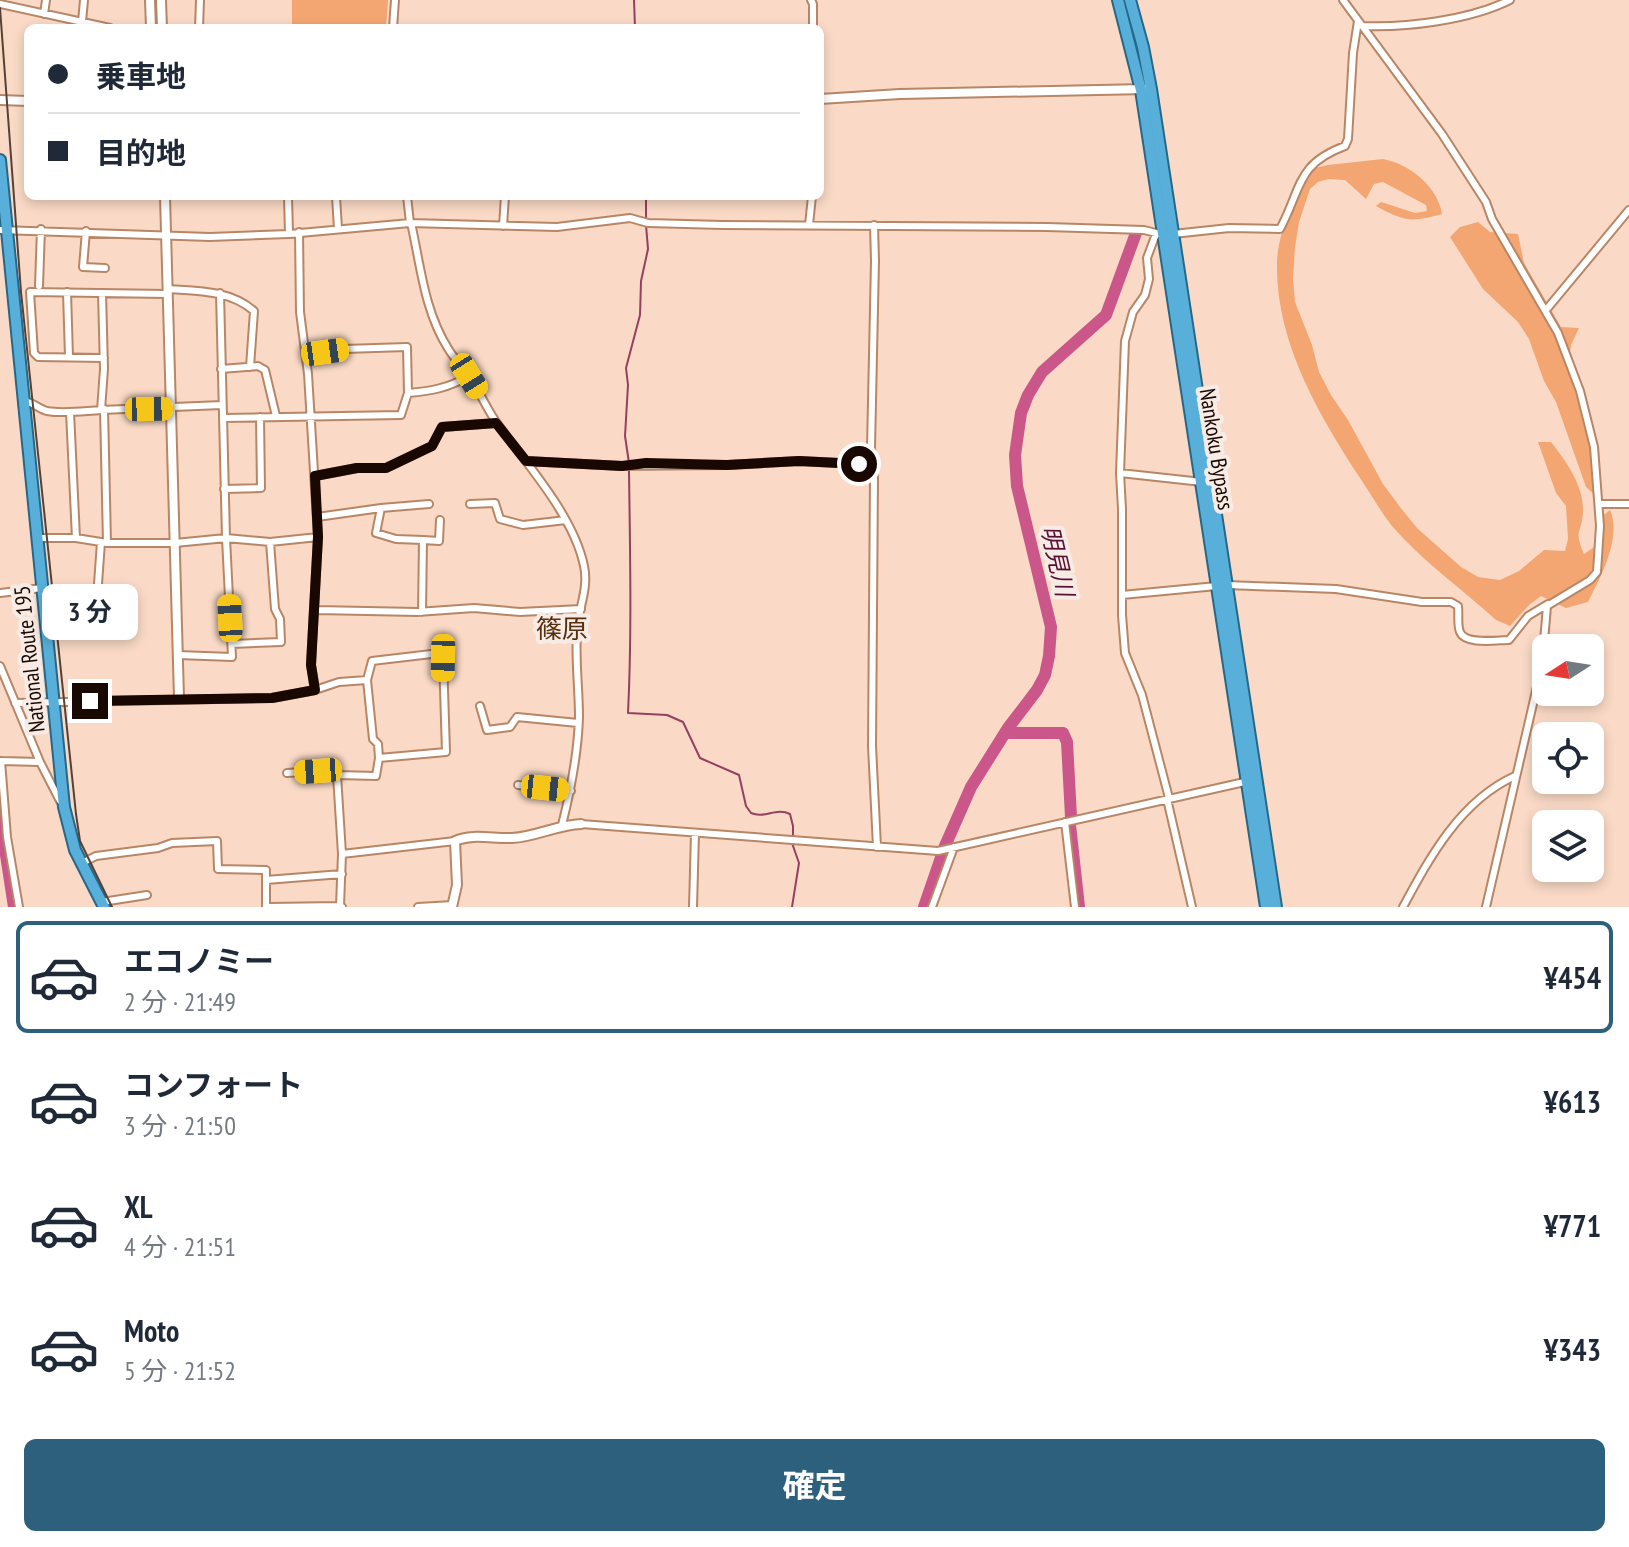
<!DOCTYPE html>
<html lang="ja">
<head>
<meta charset="utf-8">
<style>
	body { margin:0; font-family:"PT Sans Narrow","Noto Sans JP",sans-serif; background:#f6f6f7; color:#1f2937; height:100vh; display:flex; flex-direction:column; font-size:30px; white-space:nowrap }
	* { box-sizing:border-box; margin:0 }
	p { font-size:26px; color:#747a83 }
	.icon { flex:none; width:44px; height:44px; fill:none; stroke:currentColor; stroke-width:2; stroke-linecap:round; stroke-linejoin:round }
	.map { position:relative; height:907px; overflow:hidden }
	.side { display:flex; flex-direction:column; background:#fff; flex:1 }
	.side>* { flex:none }
	.guide { position:absolute; left:24px; top:24px; width:800px; height:176px; border-radius:12px; box-shadow:0 4px 12px #0003; display:grid; align-content:center; height:176px; padding:0 24px; background:#fff }
	.needle { width:52px; rotate:258deg }
	.controls { position:absolute; left:1532px; top:634px; display:grid; gap:16px }
	.controls a { display:grid; place-items:center; width:72px; height:72px; border-radius:12px; background:#fff; box-shadow:0 4px 12px #0003; font-size:40px }
	.end { position:absolute; width:36px; height:36px; margin:-18px; border:10px solid #190801; background:#fff; box-shadow:0 0 0 4px #fff }
	.from { border-radius:50% }
	.bubble { position:absolute; height:56px; border-radius:12px; background:#fff; box-shadow:0 4px 12px #0003; font-size:26px; font-weight:700; line-height:56px; text-align:center }
	.car { position:absolute; width:24px; height:48px; margin:-24px -12px; border-radius:10px; box-shadow:0 0 6px 2px #0007; background:linear-gradient(#f5c518 24%,#345 0 40%,#f5c518 0 76%,#345 0 86%,#f5c518 0) }
	.guide b { display:flex; align-items:center; gap:28px; height:76px; font-size:30px }
	.guide b+b { border-top:2px solid #e0e1e3 }
	.guide i { width:20px; height:20px; background:#1f2937 }
	ul { padding:14px 0 0; list-style:none }
	li { display:flex; align-items:center; gap:24px; height:112px; margin:0 16px 12px; padding:0 8px; border:4px solid transparent; border-radius:12px }
	li div { flex:1 }
	li b { display:block; font-size:30px }
	li em { font-style:normal; font-weight:700 }
	li.current { border-color:#2c607c }
	li>.icon { width:72px; height:72px; stroke-width:1.5 }
	.action { display:flex; gap:16px; margin-top:auto; padding:16px 24px }
	.action a { flex:1; height:92px; border-radius:12px; background:#2c607c; color:#fff; font-size:32px; font-weight:700; line-height:92px; text-align:center }
	.map>svg:first-child { display:block }
	.green { fill:#f3a671 }
	.lines { fill:none; stroke-linecap:round; stroke-linejoin:round }
	.stream { stroke:#953f61; stroke-width:2 }
	.river { stroke:#ca568a; stroke-width:12 }
	.minor-casing { stroke:#b78666; stroke-width:10 }
	.tertiary-casing { stroke:#b78666; stroke-width:12 }
	.trunk-casing { stroke:#276888; stroke-width:14 }
	.minor { stroke:#fff; stroke-width:6 }
	.tertiary { stroke:#fff; stroke-width:8 }
	.trunk { stroke:#58b0da; stroke-width:10 }
	.tram { stroke:#564137; stroke-width:2 }
	.route { stroke:#190801; stroke-width:10 }
	.labels { text-anchor:middle; stroke-width:8; stroke-linejoin:round; paint-order:stroke }
	.street-label { font-size:22px; fill:#190801; stroke:#f7ece5 }
	.water-label { font-size:24px; font-style:italic; fill:#590e34; stroke:#f7ece5 }
	.quarter-label { font-size:26px; fill:#582f0e; stroke:#f7ece5 }
</style>
</head>
<body>
<div class="map">
<svg width="1629" height="907" viewBox="0 0 1629 907">
	<rect width="100%" height="100%" fill="#fadac6"/>
	<path class="green" d="M292,0h96l-2,28h-94z
		M1383,159c27,5 55,28 59,55 -32,9 -38,7 -66,-8l5,-4 34,11 12,-2 -1,-6 -43,-23 -9,2 -8,15 -21,-19 -16,-1 -11,3 -8,7 -11,33 -4,25 -2,32 2,23 17,43 7,27 12,23 17,25 35,64 17,23 17,21 44,39 17,10 22,3 19,-9 25,-21 21,1 3,-12 -2,-33 -10,-13 -18,-51h13c15,19 33,44 32,69 -1,24 -10,17 1,43l13,-9 4,-28 9,-7c12,27 -9,67 -22,92l-22,6 -25,-12 -12,9 -19,21 -14,-6c-34,-31 -74,-59 -104,-94 -11,-14 -20,-30 -30,-45 -42,-64 -87,-139 -85,-219 1,-28 17,-67 30,-92l21,-5z
		M1478,222l12,10 28,2 6,29 37,64 18,1 -8,17 -2,17c12,37 40,98 28,135l-11,-10 -30,-85 -12,-21 -15,-42 -11,-17 -35,-33 -33,-52 10,-10z"/>
	<g class="lines">
		<path class="stream" d="M634,0l1,28
			M646,219v-23
			M629,463l-4,-27 3,-51 -2,-17 14,-53 1,-34 7,-32 -2,-24
			M629,470c1,81 3,162 -1,243l39,2 16,7 17,36 39,17 7,31 5,7c14,6 25,-6 39,1l3,12v11
			M792,907l7,-44 -7,-20"/>
		<path class="river" d="M1005,733h58l4,9 4,75
			M0,816l14,91
			M1070,825l9,82
			M924,907l21,-61 26,-59 37,-59 29,-38 8,-15 4,-19 2,-29 -34,-141 -2,-31 6,-42 7,-18 14,-23 64,-57 30,-82"/>
		<g class="minor-casing">
			<path id="minor" d="M811,0l2,4v24
				M1343,0l99,134 44,68 6,17 66,114 22,58 14,56 6,79 -3,46 -7,8 -43,26 -5,59 -56,242
				M0,4l110,24
				M44,14l2,-14
				M82,22l2,-22
				M1362,26c44,2 108,-6 148,-26
				M199,28l1,-28
				M393,28l2,-28
				M288,196l1,38
				M336,196l2,33
				M407,196l3,27
				M411,223c10,44 13,88 38,127 6,10 16,19 22,29 10,15 17,33 28,47 29,39 75,91 85,140 5,23 -6,43 -7,65 -2,29 2,57 2,86 -1,37 -8,72 -17,108
				M809,225l3,-29
				M874,225l1,36 -4,187 3,30 -2,268 5,101
				M503,226l2,-30
				M0,230l210,7 79,-3 121,-11 147,4 73,-9 18,5 74,2 325,2 97,3 20,5 65,-7 51,1c22,-41 16,-65 65,-83l3,-7 5,-86 5,-32
				M86,231l-3,36 22,1
				M299,232l1,80 8,62 10,163 -6,107 -1,21 4,25
				M1156,234l-9,24 2,21 -4,16 -12,17 -8,29 -5,132 2,36v106l3,38 17,42 27,103
				M39,286l2,-57
				M169,289c29,2 61,1 85,22l-4,56
				M67,292l2,65
				M1546,310l83,-100
				M306,354l38,-5 63,-2 1,46c24,-2 40,-5 61,-17
				M104,358l-66,-1 -4,-4 -4,-61 138,2
				M221,369l37,-3 7,4 11,46
				M23,401c10,1 16,8 24,10 17,3 36,0 54,-1l3,-41 -2,-76
				M104,409l3,134
				M101,410l121,-5
				M70,412l6,126
				M223,418l178,-3 7,-22
				M526,461l96,5 105,-1 72,-4 60,3 14,-3
				M1120,473l82,9
				M315,476l42,-8h29l46,-22 10,-19 54,-4
				M224,489l37,-1 -1,-71
				M470,504l25,-1 5,16 23,6 43,-5
				M1599,504h30
				M381,508l48,-4
				M317,517l64,-9 -5,25 20,6 27,1 -1,72
				M37,538h39l31,5h68l51,-5 44,4 48,-5
				M423,540l16,1 1,-21
				M101,542l-5,70 4,13 19,-2 -1,-25
				M0,593l42,-5
				M1122,595l105,-10 109,4 86,13h29l7,4c1,8 -1,19 2,26 5,13 37,8 49,8l19,-24 20,-12
				M316,610l101,2 57,-4 46,4 61,-3
				M77,616l19,-4
				M232,644l49,-2 -1,-23 -5,-10 -5,-67
				M178,655l54,2 -6,-119 -6,-245
				M0,666l40,96 20,39
				M15,703l257,-5 43,-8 24,-8 28,-2 6,59 5,5 1,14 67,-6 -3,-94 -3,-5 -68,8 -5,19
				M480,706l7,24 23,-3 7,-10 61,6
				M0,761l40,1
				M1,761l6,76 12,70
				M287,773l31,-2 19,4
				M518,785l53,6
				M1167,799l25,108
				M1065,822l10,85
				M581,824l357,27 311,-70
				M342,854l-5,-79 39,1 3,-18
				M82,863l14,-7 62,-8 14,-5 45,-2 1,28 48,1v10
				M102,902l45,-7
				M269,907l-3,-1v-26l76,-6
				M269,907l71,-1
				M342,907l-2,-1 2,-52 113,-13
				M418,907l35,-2
				M693,907l2,-74
				M932,907l22,-60
				M1403,907c27,-50 57,-106 112,-131"/>
		</g>
		<g class="tertiary-casing">
			<path id="tertiary" d="M150,0l1,28
				M161,0l1,28
				M820,99l80,-5 246,-5
				M0,100l28,1
				M165,196l14,502
				M452,907l5,-22 -2,-44c17,-8 39,-2 57,-3 24,-1 44,-13 69,-14"/>
		</g>
		<g class="trunk-casing">
			<path id="trunk" d="M1118,0l23,90 125,817
				M1130,0l13,47 8,42 125,818
				M0,160l64,647 11,43 29,57"/>
		</g>
		<use href="#minor" class="minor"/>
		<use href="#tertiary" class="tertiary"/>
		<use href="#trunk" class="trunk"/>
		<path class="tram" d="M0,8l21,284 55,522 4,27 32,66"/>
	</g>
	<g class="lines">
		<path class="route" d="M90,701l182,-3 43,-8 -4,-25 7,-128 -3,-61 42,-8h29l46,-22 10,-19 54,-4 30,38 96,5 24,-3 81,2 72,-4 60,3"/>
	</g>
	<g class="labels">
		<g class="street-label">
			<text transform="translate(1217 449) rotate(81)" y="8">Nankoku Bypass</text>
			<text transform="translate(29 659) rotate(-96)" y="8">National Route 195</text>
		</g>
		<g class="water-label">
			<text transform="translate(1057 561) rotate(77)" y="8">明見川</text>
		</g>
		<g class="quarter-label">
			<text x="562" y="638">篠原</text>
		</g>
	</g>
</svg>
<div class="controls">
<a><svg class="needle" viewBox="-14 -14 28 28"><path d="M0-13l5 13h-10z" fill="#e53935"/><path d="M0 13l5-13h-10z" fill="#747a83"/></svg></a>
<a><svg class="icon" aria-label="locate" viewBox="0 0 24 24"><circle cx="12" cy="12" r="6"/><path d="M12 2v4M12 18v4M2 12h4M18 12h4"/></svg></a>
<a><svg class="icon" aria-label="layers" viewBox="0 0 24 24"><path d="M12 4l9 5-9 5-9-5zM3 14l9 5 9-5"/></svg></a>
</div>
<i class="end from" style="left:859px;top:464px"></i>
<i class="end" style="left:90px;top:701px"></i>
<div class="bubble" style="left:42px;top:584px;width:96px">3 分</div>
<i class="car" style="left:325px;top:352px;rotate:82deg"></i>
<i class="car" style="left:469px;top:376px;rotate:148deg"></i>
<i class="car" style="left:149px;top:409px;rotate:89deg"></i>
<i class="car" style="left:230px;top:618px;rotate:357deg"></i>
<i class="car" style="left:443px;top:658px;rotate:181deg"></i>
<i class="car" style="left:318px;top:771px;rotate:266deg"></i>
<i class="car" style="left:545px;top:788px;rotate:96deg"></i>
<div class="guide">
<b><i class="from"></i>乗車地</b>
<b><i></i>目的地</b>
</div>
</div>
<section class="side">
<ul>
<li class="current"><svg class="icon" aria-label="car" viewBox="0 0 24 24"><path d="M5 17H2v-5l4-1 3-4h7l3 4 3 1v5h-3M9 17h6M6 11h13"/><circle cx="7" cy="17" r="2"/><circle cx="17" cy="17" r="2"/></svg><div><b>エコノミー</b><p>2 分 · 21:49</p></div><em>¥454</em></li>
<li><svg class="icon" aria-label="car" viewBox="0 0 24 24"><path d="M5 17H2v-5l4-1 3-4h7l3 4 3 1v5h-3M9 17h6M6 11h13"/><circle cx="7" cy="17" r="2"/><circle cx="17" cy="17" r="2"/></svg><div><b>コンフォート</b><p>3 分 · 21:50</p></div><em>¥613</em></li>
<li><svg class="icon" aria-label="car" viewBox="0 0 24 24"><path d="M5 17H2v-5l4-1 3-4h7l3 4 3 1v5h-3M9 17h6M6 11h13"/><circle cx="7" cy="17" r="2"/><circle cx="17" cy="17" r="2"/></svg><div><b>XL</b><p>4 分 · 21:51</p></div><em>¥771</em></li>
<li><svg class="icon" aria-label="car" viewBox="0 0 24 24"><path d="M5 17H2v-5l4-1 3-4h7l3 4 3 1v5h-3M9 17h6M6 11h13"/><circle cx="7" cy="17" r="2"/><circle cx="17" cy="17" r="2"/></svg><div><b>Moto</b><p>5 分 · 21:52</p></div><em>¥343</em></li>
</ul>
<div class="action"><a>確定</a></div>
</section>
</body>
</html>
